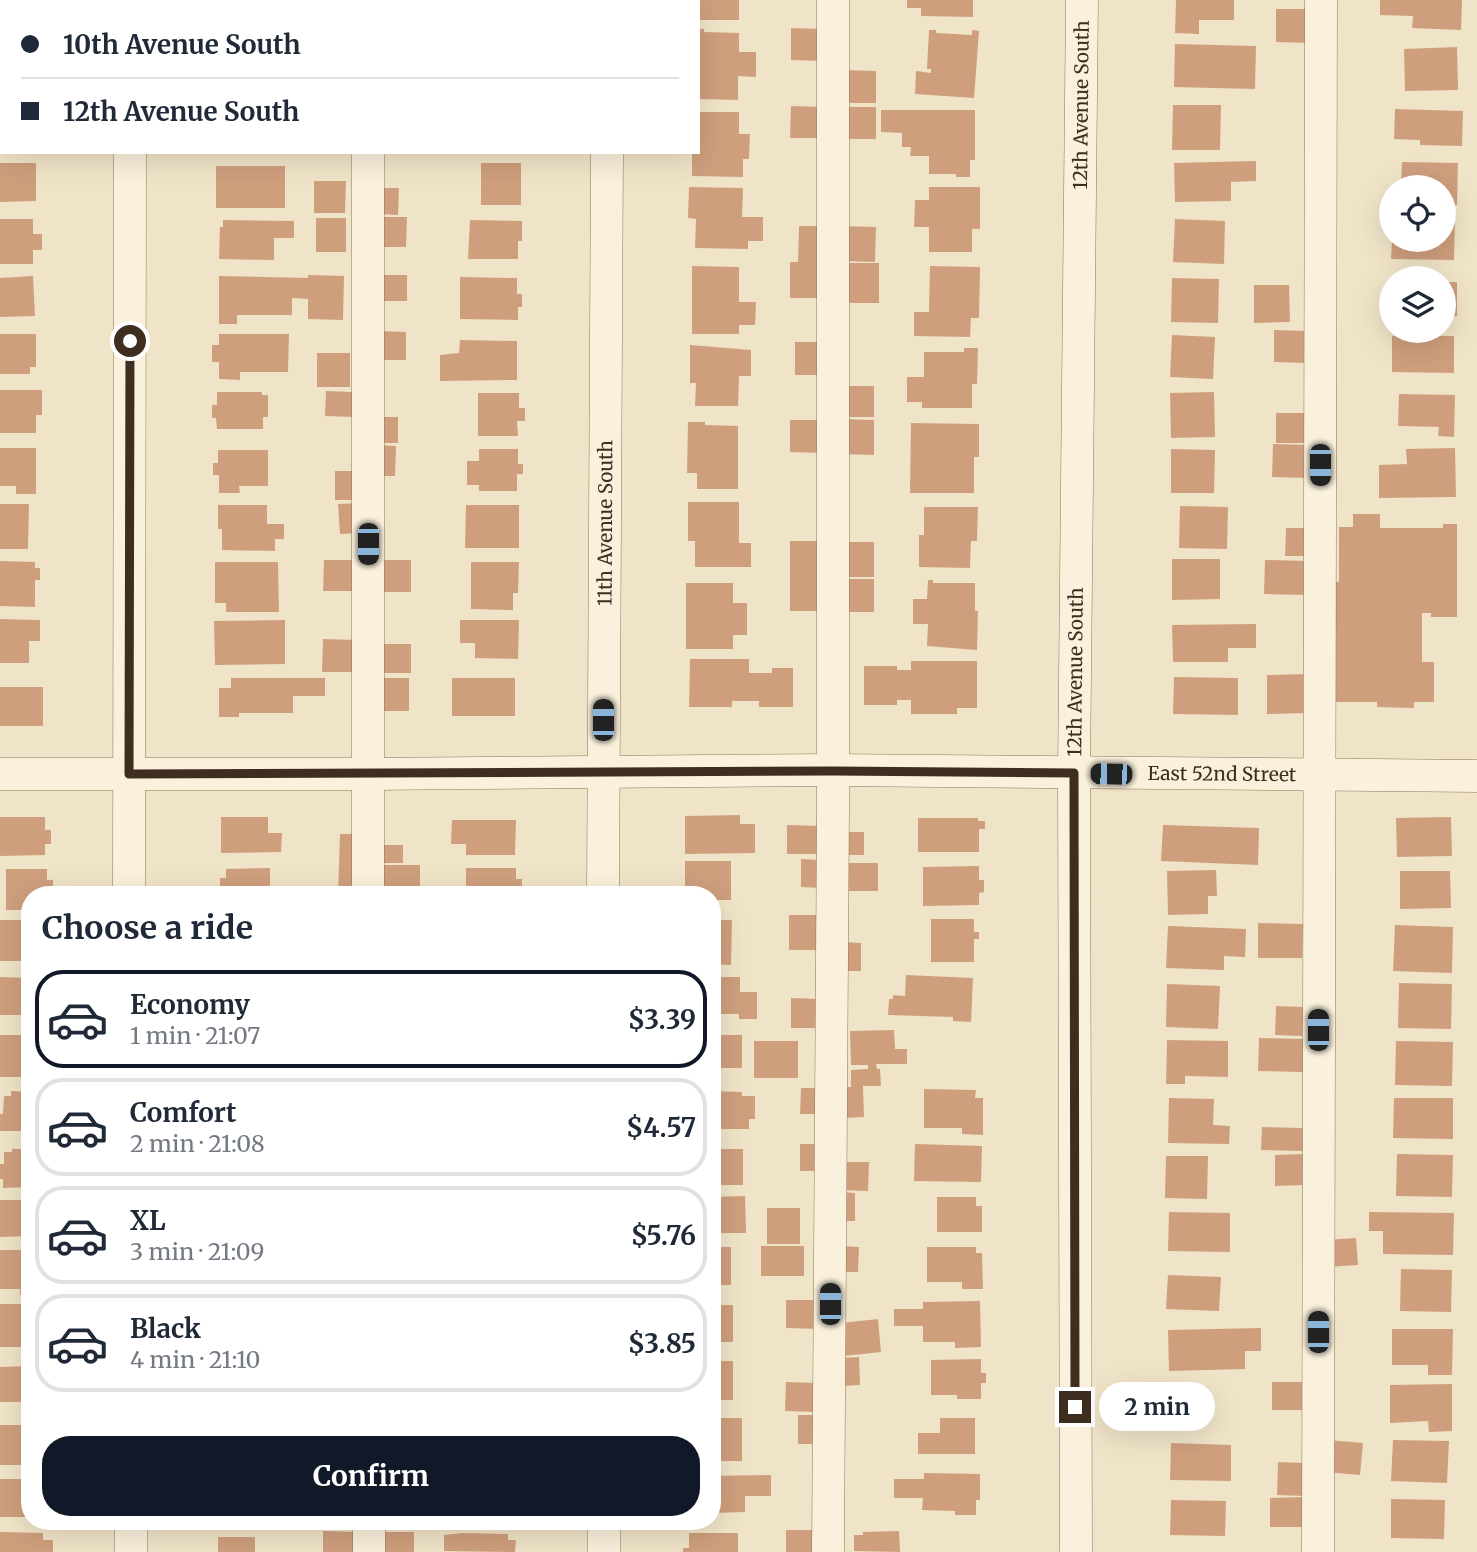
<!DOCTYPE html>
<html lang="en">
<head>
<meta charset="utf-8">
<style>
	body { margin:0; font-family:Merriweather,serif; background:#f6f6f7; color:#1f2937; height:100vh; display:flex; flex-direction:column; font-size:26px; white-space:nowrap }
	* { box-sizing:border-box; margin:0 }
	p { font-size:23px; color:#747a83 }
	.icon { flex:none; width:38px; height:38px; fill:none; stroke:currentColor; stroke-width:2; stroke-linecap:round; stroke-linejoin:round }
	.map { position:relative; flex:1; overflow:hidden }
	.panel { position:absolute; left:21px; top:886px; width:700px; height:644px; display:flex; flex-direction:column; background:#fff; border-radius:28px; box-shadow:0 7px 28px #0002 }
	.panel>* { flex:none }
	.hud { position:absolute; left:0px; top:0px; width:700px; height:154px; box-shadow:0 7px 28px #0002; display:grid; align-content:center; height:154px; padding:0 21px; background:#fff }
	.tools { position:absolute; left:1379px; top:175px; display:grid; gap:14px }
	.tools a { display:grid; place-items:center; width:77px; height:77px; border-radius:50%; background:#fff; box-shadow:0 7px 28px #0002; font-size:35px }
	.end { position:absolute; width:32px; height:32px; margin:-16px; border:9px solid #3d2e20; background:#fff; box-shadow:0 0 0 4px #fff }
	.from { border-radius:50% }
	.bubble { position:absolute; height:49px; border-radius:24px; background:#fff; box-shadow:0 7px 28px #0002; font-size:23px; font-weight:700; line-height:49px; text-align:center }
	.car { position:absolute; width:21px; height:42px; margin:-21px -10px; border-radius:9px; box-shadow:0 0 5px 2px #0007; background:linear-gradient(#222 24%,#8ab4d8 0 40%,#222 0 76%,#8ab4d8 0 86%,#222 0) }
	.hud b { display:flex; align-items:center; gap:24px; height:66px; font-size:26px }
	.hud b+b { border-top:2px solid #e0e1e3 }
	.hud i { width:18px; height:18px; background:#1f2937 }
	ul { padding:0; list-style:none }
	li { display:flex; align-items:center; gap:21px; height:98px; margin:0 14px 10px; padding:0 7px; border:4px solid #e0e1e3; border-radius:28px }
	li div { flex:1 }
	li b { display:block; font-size:26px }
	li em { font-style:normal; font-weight:700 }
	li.current { border-color:#111827 }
	li>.icon { width:63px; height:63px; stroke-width:1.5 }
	h2 { padding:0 21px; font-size:32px; line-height:84px }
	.action { display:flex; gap:14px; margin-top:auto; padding:14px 21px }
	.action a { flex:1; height:80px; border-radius:28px; background:#111827; color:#fff; font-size:28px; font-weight:700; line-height:80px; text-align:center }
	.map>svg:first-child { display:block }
	.building { fill:#cf9f7d }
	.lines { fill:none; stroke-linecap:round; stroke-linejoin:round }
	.minor-casing { stroke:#8d765c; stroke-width:33 }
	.minor { stroke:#faf1dc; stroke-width:32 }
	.route { stroke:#3d2e20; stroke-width:9 }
	.labels { text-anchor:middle; stroke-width:6; stroke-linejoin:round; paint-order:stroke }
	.street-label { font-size:19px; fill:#3d2e20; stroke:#f7eed8 }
</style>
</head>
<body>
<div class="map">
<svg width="1477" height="1552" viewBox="0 0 1477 1552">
	<rect width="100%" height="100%" fill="#f0e4c8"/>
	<path class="building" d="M699,0h40v20h-40z
		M907,0h66v17l-52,-1v-8h-14z
		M1176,0h58v20h-35v14l-24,-1z
		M1380,0h82l-1,30 -49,-2 1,-12 -33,-1z
		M1276,9h34v34l-34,-1z
		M791,28l31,1v32l-31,-1z
		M698,29h6v3l35,1v19h17v25l-18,-1v24l-40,-1z
		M929,30h7v3l36,2v-5l7,1 -5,67 -59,-4 1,-23 15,2v-4h-4z
		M1175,44l81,2 -1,43 -81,-2z
		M1457,47l1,43 -53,1 -1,-42z
		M844,70l32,1v32h-32z
		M1173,105h48l-1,45h-48z
		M791,106l31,1 -1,31h-31z
		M844,107h32v32h-33z
		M1395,109l68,2 -1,35 -42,-1v-5l-26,-1z
		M881,110h94v50h-5v17h-14v-3h-27v-18h-19l1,-9h-9v-14l-21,-1z
		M698,112h41v22h11l-1,25h-6v18l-51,-1v-24h6z
		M1256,161v20l-25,1v19l-56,1 -1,-39z
		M1402,162l56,1 -1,42h-13v-18h-43z
		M0,163h36v38l-36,1z
		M481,163h40v42h-40z
		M216,166h69v42h-69z
		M314,181h32l-1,32h-31z
		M689,187l54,1 -1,29h21v24h-15v8l-53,-1 1,-29 -8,-1z
		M929,187h51v42h-8v23h-43v-25h-15l1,-27h14z
		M378,188h21l-1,27 -20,-1z
		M379,217h28l-1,30h-28z
		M316,218h30v34h-30z
		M0,219h33v15h9v16h-9v14h-33z
		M1175,219l50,2 -1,43 -51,-2z
		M1444,219h11l-1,41 -63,-1 1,-19h52z
		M223,220l71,1v17h-20v22l-55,-1 1,-32h3z
		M470,220l52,1v20h-4v18h-50z
		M799,226h24l-1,72h-32v-36h8z
		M843,226l33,1 -1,35 -33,-1z
		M844,263h35v40h-35z
		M692,266l47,1v35h17l-1,23h-16v9h-47z
		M930,266l50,1 -1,51h-8l-1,19 -56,-1v-24h15z
		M308,275l36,1 -1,44 -35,-1v-20l-16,-1v17h-55v9h-18v-48l89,2z
		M378,275h29v26h-29z
		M33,276l2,40 -35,1v-39z
		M460,277l57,1v16h5v13h-4v13l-58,-1z
		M1172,278l47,1 -1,44 -47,-1z
		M1444,282h13v34h-13z
		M1254,285h35l1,37 -36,1z
		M1274,330l34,1 -1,32 -33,-1z
		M378,331l28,1v28h-28z
		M0,334h36v33h-6v7h-30z
		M219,334h70l-1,38h-48v8l-21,-1v-17h-7v-17h7z
		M1172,335l43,2 -2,42 -43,-2z
		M1392,336h62v37l-62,-1z
		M460,340l57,1v39l-77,1v-26l19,-2z
		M795,342h28l-1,33h-27z
		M690,345l61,5v26h-12l-1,30h-43l1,-23h-6z
		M964,348h14l-1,36h-5v24h-50v-6h-15v-25h17v-25h40z
		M317,353h33v34h-33z
		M842,386h32v31h-32z
		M0,390h42v25h-6v18h-36z
		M326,391l27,1v25l-28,-1z
		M217,392h45v3h6v22h-5v12h-46l-1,-11h-4v-13h5z
		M1214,392l1,45 -44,1 -1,-45z
		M478,393h41v15h6v13h-8l1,15h-40z
		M1399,394l56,1 -1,42 -16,-1 1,-9 -41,-1z
		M1276,413h31v30h-31z
		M379,417h19v26h-20z
		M842,419l32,1v35l-32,-1z
		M790,420h32v33l-32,-1z
		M688,422h17v3l33,1v63h-41v-16h-10z
		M911,423l68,1v33h-5v36h-64z
		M1273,444l36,1 -1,33 -36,-1z
		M378,445l18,1 -1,30h-17z
		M0,448h36v46h-20v-8h-16z
		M1455,448l1,49 -77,1v-33l28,-1 -1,-15z
		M479,449h39v15h5v10h-6v17h-38v-6h-12v-24h12z
		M1171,449l44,1 -1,43h-43z
		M218,450h50v36h-29l1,7h-21v-18h-6v-12h5z
		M335,471h22v29h-22z
		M688,502h51v41h12v24h-56v-26h-7z
		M358,503l1,30 -19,1 -2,-30z
		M0,504h29l-1,45h-28z
		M218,505h49v19h17v15h-9v12l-53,-1v-21h-4z
		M466,505h53v43h-54z
		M1180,506l48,1 -1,42 -48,-1z
		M924,507h54l-1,34h-6l-1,27 -51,-1v-32h5z
		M1353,514h27v14h63v-4h14v93h-26v-4h-9v49h12v40h-20v6l-37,-1v-5h-43l1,-120h4v-55h14z
		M1286,528h20v28h-21z
		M790,541h32l-1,70h-31z
		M843,542h31v35h-31z
		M1172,559h48v40l-48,1z
		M324,560h34v31h-35z
		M379,560h32v32h-32z
		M1265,560l43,1 -1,34 -43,-1z
		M0,561l35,1v6h5v12h-5v27l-35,-1z
		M215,562h63l1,50h-53v-9h-11z
		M471,562h48l-1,31h-5v17l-42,-1z
		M842,579h32v33h-32z
		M928,580h5v3h42v28h3l-1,39 -50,-4 1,-22h-15v-25h14z
		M686,583h47v20h14v32h-14v14h-47z
		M0,619l40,1v21h-11v22h-29z
		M285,620v44l-70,1 -1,-44z
		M460,620h59l-1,39 -43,-1v-15h-15z
		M1256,624v24h-28v14h-55l-1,-37z
		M323,639l35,1v32h-36z
		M379,644h32v29h-33z
		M690,659h59v14h23v-5h21v39h-34v-6h-27v6h-43z
		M911,661h66v47h-20v6h-46v-14h-14v5h-33v-39h33v4h14z
		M1307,674v39l-40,1v-39z
		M1174,677l64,1v37l-65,-1z
		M231,678h94v18h-32v17h-54v4h-20v-29h12z
		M376,678h33v33h-33z
		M452,678h63v38h-63z
		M0,687h43v39h-43z
		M740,815v9h15v29l-70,1v-38z
		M0,817h45v13h6v14h-6v11l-45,1z
		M221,817h47v16h14l-1,19 -60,1z
		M1451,817l1,39 -55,1 -1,-39z
		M918,818h60v3h7v8h-6v23h-61z
		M452,820h64l-1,35h-49v-11h-15z
		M787,825l34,1v28h-34z
		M1163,825l96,3 -1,37 -97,-4z
		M843,832h21v23h-21z
		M340,834h15l2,60h-19z
		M379,845h24v18h-24z
		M801,859l21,1v28l-21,-1z
		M685,861h46v39h-19v-6h-27z
		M843,863h35v28h-35z
		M378,865h42v23h-15v6h-27z
		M979,866v14h5v12l-5,1v12l-56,1v-39z
		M270,868v26h-50v-16h6v-9z
		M466,868h50v11h6v14l-56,1z
		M6,869h41v11h6v14h-23v16h-24z
		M1216,870l1,26h-9v18l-40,1 -1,-44z
		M1400,871h50l1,37 -51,1z
		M789,915h34v35h-34z
		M931,919h43v13h5v7h-5v23h-43z
		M0,920h30v45h-6v-4h-24z
		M712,920h20l-1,45 -19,-1z
		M1258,923l45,1 -1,34h-44z
		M1395,925l58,2 -1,46 -59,-2z
		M1168,926l78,3 -1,28 -21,-1v14l-58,-2z
		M843,942l18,1v28h-20z
		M906,975l67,3 -2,44 -18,-1v-4l-65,-2 1,-16h4v-4l12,1z
		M0,977l30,1v37h-30z
		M712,977h28v15h17v27h-18v-5h-27z
		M1399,983l53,1 -1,45 -53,-1z
		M1167,984l53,2 -2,43 -52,-2z
		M791,998l29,1v29h-29z
		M1276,1006l27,1 -1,29 -27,-1z
		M894,1030l1,19h12v15h-31l1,5h3l1,17h-18l1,31 -23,1v-31h10v-17l17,-1v-4h-17l-1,-34z
		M0,1035h30v42h-30z
		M712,1035h30v33h-30z
		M1259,1038l45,1 -1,33 -45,-1z
		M1167,1040l61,1v36l-43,-1v8h-19z
		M754,1041h44v37h-44z
		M1396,1041l57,1 -1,44 -57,-1z
		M801,1088h20l-1,26h-20z
		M924,1089l52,1 -1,8h8v37l-21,-1v-6h-38z
		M11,1091l19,1v39h-30v-17h3l1,-18h7z
		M712,1091l30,1v4h13v23h-6v10h-37z
		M1169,1098l45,1 -1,26 17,1 -1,18 -61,-1z
		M1394,1098h59v41l-60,-1z
		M1262,1127l42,1 -1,23 -42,-1z
		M800,1144h20v27h-20z
		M915,1144l67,2 -1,36 -67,-1z
		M12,1149h18v38l-27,1v-9h-3v-15h4v-12h8z
		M712,1149h31v36h-31z
		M1304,1154l1,31 -30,1v-31z
		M1397,1154l56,1 -1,42 -56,-1z
		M1166,1156h42l-1,43 -42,-1z
		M840,1162h29l-1,29 -28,-1z
		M839,1192l16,1v28h-16z
		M745,1196l1,37h-34v-36z
		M937,1197h39v9h6v26h-45z
		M0,1200h30v36l-30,1z
		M767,1208h33v36h-33z
		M1169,1212l61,1v39l-62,-1z
		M1369,1212l85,1 -1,42 -70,-1v-23h-14z
		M1356,1238l2,27 -31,2 -2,-27z
		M761,1246h43v30h-43z
		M840,1246l19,1 -1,25h-18z
		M712,1247h19v38h-19z
		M927,1247h49v6h6l1,36h-21v-7h-35z
		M0,1250h30v44l-10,1v-6h-20z
		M1401,1269l51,1 -1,42 -51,-1z
		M1168,1275l53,2 -2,34 -53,-2z
		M786,1300h33v29l-33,-1z
		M980,1301l1,46 -26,1v-6h-32v-16h-29v-17h29v-7z
		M0,1304h30v43h-30z
		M712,1305h21v37h-21z
		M878,1319l3,33 -37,4 -3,-33z
		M1261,1328v23h-16v18l-76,2 -1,-41z
		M1392,1329h61l-1,46h-24v-10h-36z
		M859,1357l1,28 -19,1 -1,-28z
		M981,1359v14h5v10h-5v16h-24v-4h-26v-35z
		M712,1361h21v39h-21z
		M30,1366v36h-30v-35z
		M786,1382l33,1 -1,29 -33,-1z
		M1272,1382h30v28h-30z
		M1452,1384v47l-23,1 -1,-11 -38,2v-38z
		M1171,1387h35l1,36 -35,1z
		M798,1415h22v29h-22z
		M712,1418h30v43h-30z
		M940,1418h35v36h-57v-21h22z
		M0,1425h30v40h-30z
		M1328,1440l35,3 -3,32 -35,-3z
		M1393,1440l56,1 -2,42 -56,-2z
		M1171,1443l60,2v36l-61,-1z
		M1278,1462l27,1 -1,33 -27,-1z
		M924,1473l56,1v26h-4v15h-21v-4l-33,-1 1,-12h-29v-19h30z
		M771,1475v21h-26v16l-33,1v-37z
		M0,1479h30v38h-30z
		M1303,1497l1,30h-34v-29z
		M1391,1499l54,1 -1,39 -53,-1z
		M1171,1500l55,1 -1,35 -55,-1z
		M337,1521h19v8h-19z
		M378,1521h34l-1,7h-33z
		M786,1530h33v22h-33z
		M323,1531l34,1v20h-34z
		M899,1531l1,21 -46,-1v-16h9v-3z
		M0,1532l43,1v7h10v12h-53z
		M379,1532h35v20h-35z
		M463,1533l45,1v6h8l-1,12 -71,-1v-16z
		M689,1533h49v19h-55v-4h6z
		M218,1537h37v15h-37z"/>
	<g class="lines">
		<g class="minor-casing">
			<g id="minor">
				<path d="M130,2v-2"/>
				<path d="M368,2v-2"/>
				<path d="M608,2v-2"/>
				<path id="s1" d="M0,774h368l465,-4 644,6"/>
				<path d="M129,894l1,-742"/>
				<path d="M368,894v-742"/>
				<path id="s2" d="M603,894l4,-742"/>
				<path d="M131,1521v31"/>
				<path d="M369,1521v31"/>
				<path d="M604,1521v31"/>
				<path d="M828,1552l5,-742v-810"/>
				<path id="s3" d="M1076,1552l-2,-779 8,-773"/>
				<path d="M1318,1552l3,-1552"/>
			</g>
		</g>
		<use href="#minor" class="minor"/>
	</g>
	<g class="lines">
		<path class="route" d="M130,341l-1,433 704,-3 241,2 1,634"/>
	</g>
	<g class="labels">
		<g class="street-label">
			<text dy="7" stroke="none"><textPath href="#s3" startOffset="1447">12th Avenue South</textPath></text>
			<text dy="7" stroke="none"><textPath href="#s2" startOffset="371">11th Avenue South</textPath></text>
			<text dy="7" stroke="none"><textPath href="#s3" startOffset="880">12th Avenue South</textPath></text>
			<text dy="7" stroke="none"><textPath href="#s1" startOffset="1222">East 52nd Street</textPath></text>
		</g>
	</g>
</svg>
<div class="tools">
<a><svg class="icon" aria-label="locate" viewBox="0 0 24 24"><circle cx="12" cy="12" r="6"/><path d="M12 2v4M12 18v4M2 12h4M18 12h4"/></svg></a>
<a><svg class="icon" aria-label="layers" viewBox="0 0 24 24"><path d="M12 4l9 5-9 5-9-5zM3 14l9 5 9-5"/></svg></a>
</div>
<i class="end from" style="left:130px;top:341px"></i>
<i class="end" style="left:1075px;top:1407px"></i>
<div class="bubble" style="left:1099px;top:1382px;width:116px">2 min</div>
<i class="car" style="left:1320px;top:465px;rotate:180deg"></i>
<i class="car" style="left:368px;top:544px;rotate:180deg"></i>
<i class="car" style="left:603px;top:720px;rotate:0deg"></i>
<i class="car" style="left:1111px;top:774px;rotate:271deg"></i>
<i class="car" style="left:1318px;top:1030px;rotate:0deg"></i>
<i class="car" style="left:830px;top:1304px;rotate:0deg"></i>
<i class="car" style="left:1318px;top:1332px;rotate:0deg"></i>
<div class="hud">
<b><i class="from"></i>10th Avenue South</b>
<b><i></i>12th Avenue South</b>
</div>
<section class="panel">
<h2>Choose a ride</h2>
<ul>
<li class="current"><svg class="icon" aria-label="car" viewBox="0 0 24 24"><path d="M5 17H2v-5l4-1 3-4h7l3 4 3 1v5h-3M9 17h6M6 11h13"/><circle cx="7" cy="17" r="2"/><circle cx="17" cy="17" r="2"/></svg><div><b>Economy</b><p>1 min · 21:07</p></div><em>$3.39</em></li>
<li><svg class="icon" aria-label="car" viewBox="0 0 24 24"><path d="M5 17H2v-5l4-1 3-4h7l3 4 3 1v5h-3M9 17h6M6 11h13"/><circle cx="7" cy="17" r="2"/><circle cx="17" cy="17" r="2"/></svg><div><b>Comfort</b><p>2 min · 21:08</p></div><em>$4.57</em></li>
<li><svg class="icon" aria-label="car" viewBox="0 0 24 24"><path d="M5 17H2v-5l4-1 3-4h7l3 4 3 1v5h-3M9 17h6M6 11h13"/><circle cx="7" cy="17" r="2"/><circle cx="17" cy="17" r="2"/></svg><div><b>XL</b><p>3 min · 21:09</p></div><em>$5.76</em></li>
<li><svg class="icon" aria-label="car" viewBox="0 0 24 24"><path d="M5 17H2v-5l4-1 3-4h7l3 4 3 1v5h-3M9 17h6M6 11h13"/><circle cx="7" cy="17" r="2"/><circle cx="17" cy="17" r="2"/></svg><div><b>Black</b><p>4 min · 21:10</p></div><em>$3.85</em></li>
</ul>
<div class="action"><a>Confirm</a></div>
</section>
</div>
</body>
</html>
